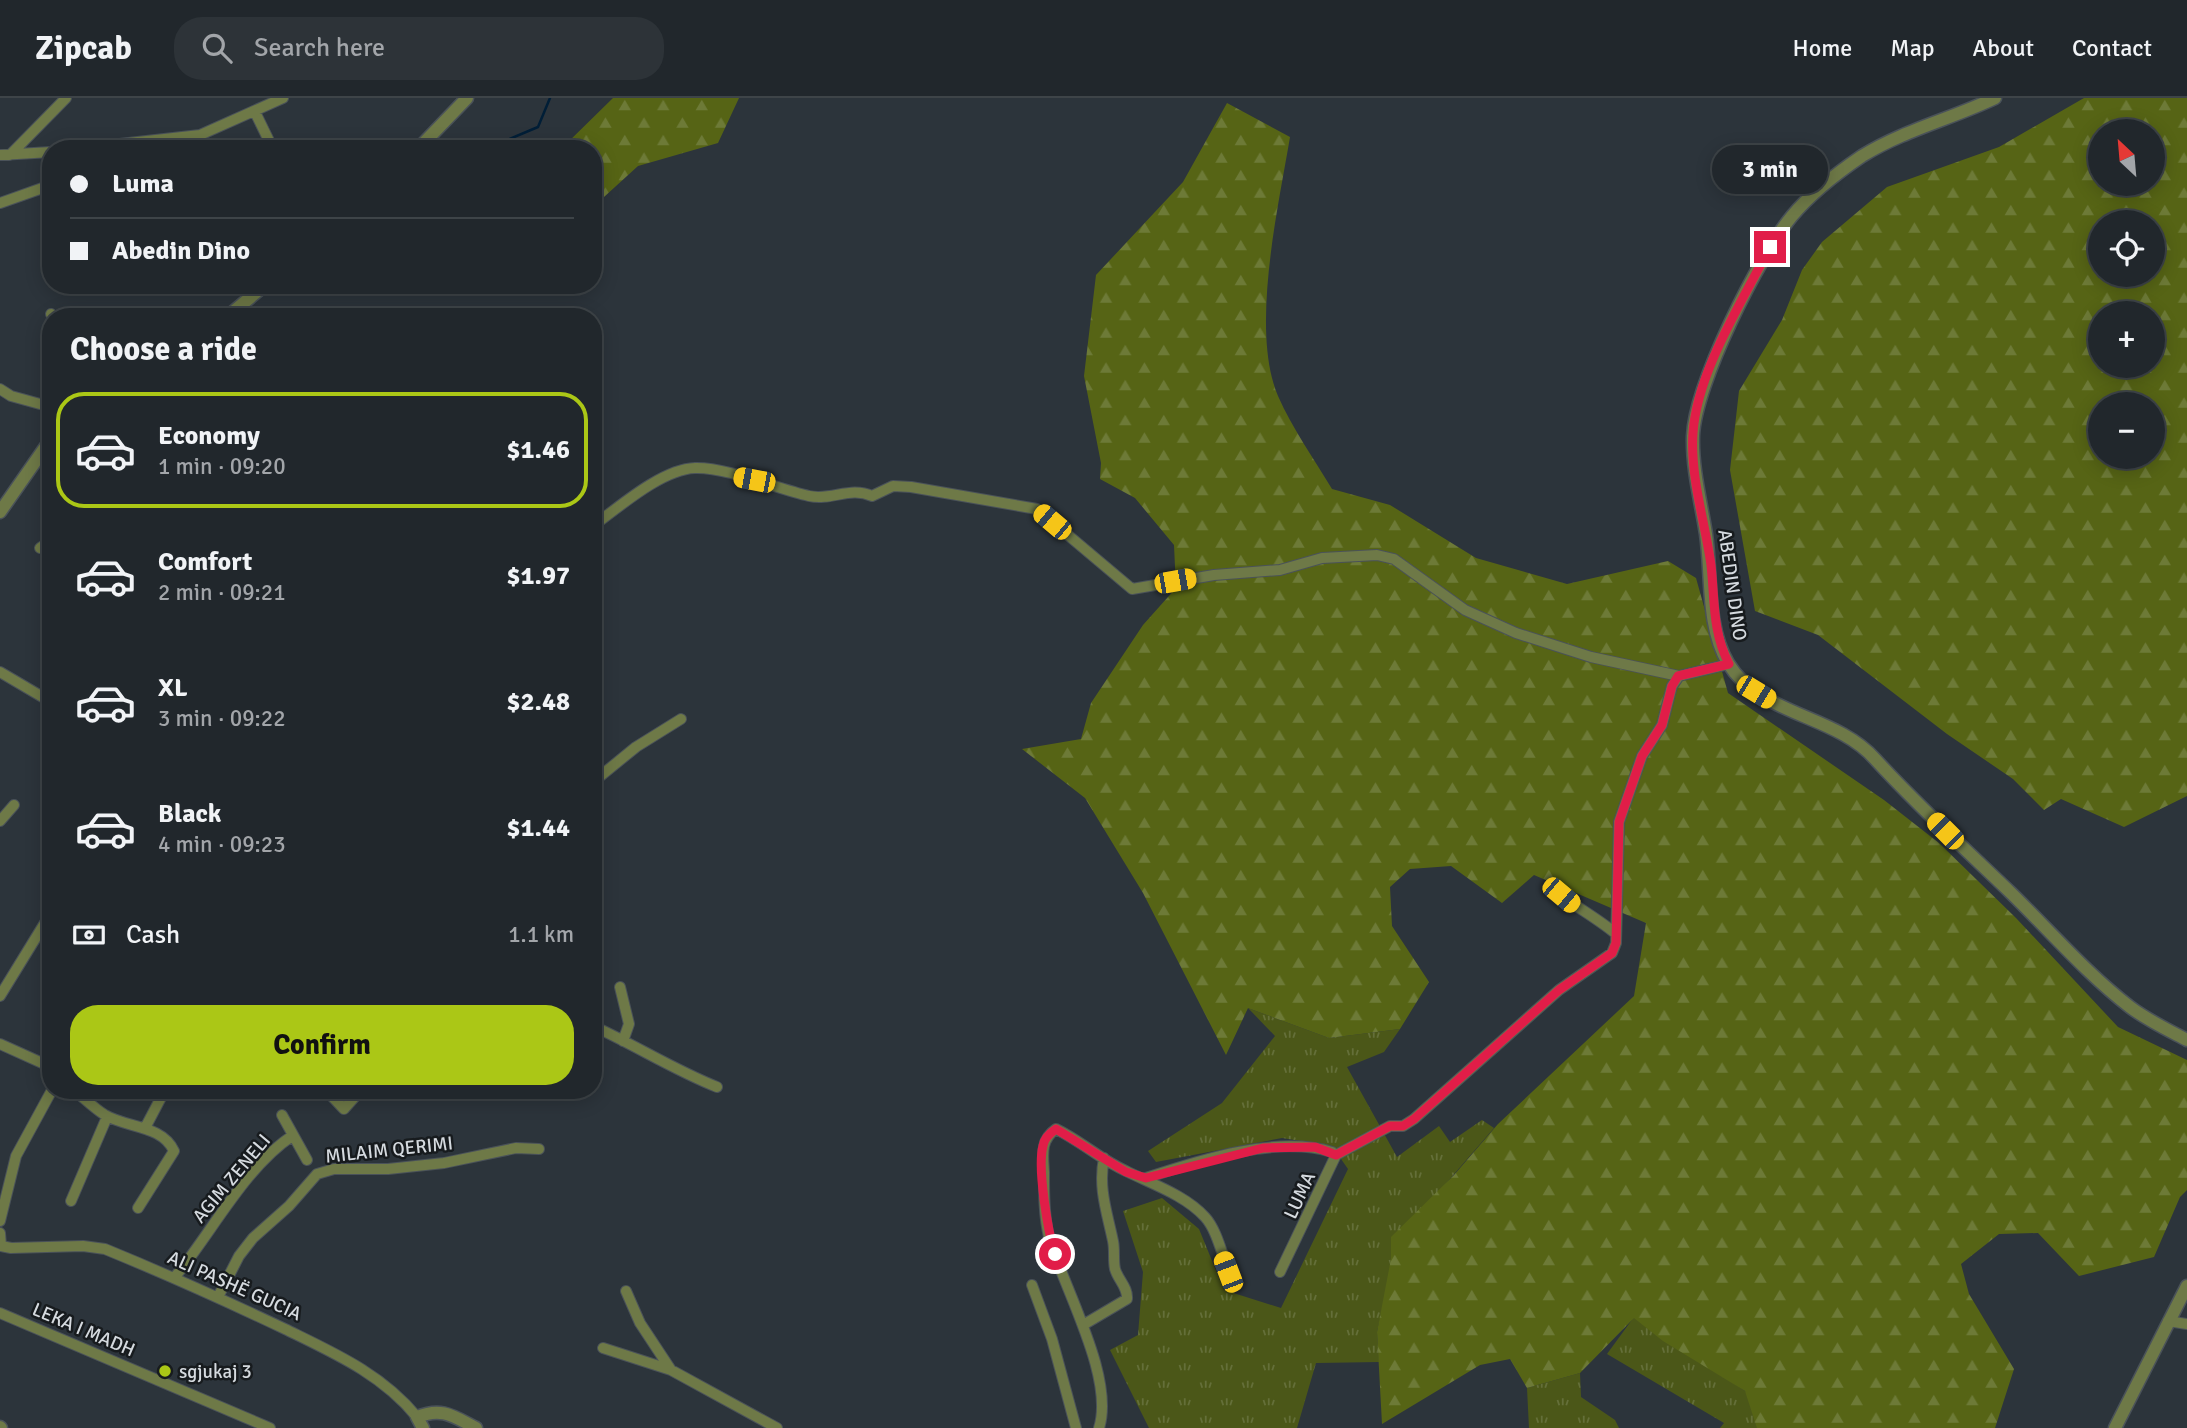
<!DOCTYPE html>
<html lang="en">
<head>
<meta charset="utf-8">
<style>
	body { margin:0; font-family:Signika,sans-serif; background:#2d3338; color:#f1f3f6; height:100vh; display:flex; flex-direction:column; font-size:26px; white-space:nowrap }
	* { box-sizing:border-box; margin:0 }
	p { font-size:23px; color:#a2a5a9 }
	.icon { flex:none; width:38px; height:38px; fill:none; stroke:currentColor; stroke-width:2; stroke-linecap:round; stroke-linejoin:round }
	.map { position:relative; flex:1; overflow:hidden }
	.details { position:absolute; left:42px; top:210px; width:560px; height:791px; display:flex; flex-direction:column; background:#21272c; border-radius:28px; box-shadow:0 4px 18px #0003,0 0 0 2px #3e4448 }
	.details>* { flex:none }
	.guide { position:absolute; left:42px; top:42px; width:560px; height:154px; border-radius:28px; box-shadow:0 4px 18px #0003,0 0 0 2px #3e4448; display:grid; align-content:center; height:154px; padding:0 28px; background:#21272c }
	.needle { width:46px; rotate:334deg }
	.fabs { position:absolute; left:2088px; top:21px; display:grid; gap:14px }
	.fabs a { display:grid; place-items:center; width:77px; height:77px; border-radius:50%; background:#21272c; box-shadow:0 4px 18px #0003,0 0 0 2px #3e4448; font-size:35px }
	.end { position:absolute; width:32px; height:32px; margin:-16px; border:9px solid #e11d48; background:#fff; box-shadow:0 0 0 4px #fff }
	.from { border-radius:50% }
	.bubble { position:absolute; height:49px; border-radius:24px; background:#21272c; box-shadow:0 4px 18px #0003,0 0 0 2px #3e4448; font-size:23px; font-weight:700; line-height:49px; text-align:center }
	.car { position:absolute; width:21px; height:42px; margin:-21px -10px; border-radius:9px; box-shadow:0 0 5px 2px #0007; background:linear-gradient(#f5c518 24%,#345 0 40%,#f5c518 0 76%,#345 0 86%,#f5c518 0) }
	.guide b { display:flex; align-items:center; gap:24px; height:66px; font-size:26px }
	.guide b+b { border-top:2px solid #3e4448 }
	.guide i { width:18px; height:18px; background:#f1f3f6 }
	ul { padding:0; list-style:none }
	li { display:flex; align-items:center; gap:21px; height:116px; margin:0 14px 10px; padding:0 14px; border:4px solid transparent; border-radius:28px }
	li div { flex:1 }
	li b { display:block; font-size:26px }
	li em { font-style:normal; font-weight:700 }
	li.current { border-color:#abc716 }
	li>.icon { width:63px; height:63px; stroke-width:1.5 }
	h2 { padding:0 28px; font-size:32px; line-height:84px }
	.pay { display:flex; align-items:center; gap:18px; height:77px; padding:0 28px; font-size:26px }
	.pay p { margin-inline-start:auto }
	.action { display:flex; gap:14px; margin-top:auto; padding:14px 28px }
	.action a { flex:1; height:80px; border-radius:28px; background:#abc716; color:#111; font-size:28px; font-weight:700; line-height:80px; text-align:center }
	header { display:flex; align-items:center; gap:42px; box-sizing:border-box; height:98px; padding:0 35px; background:#21272c; border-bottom:2px solid #3e4448 }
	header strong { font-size:33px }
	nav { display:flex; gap:38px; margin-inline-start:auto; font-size:24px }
	.search { width:490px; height:63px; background:#2d3338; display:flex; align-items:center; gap:18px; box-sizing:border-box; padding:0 24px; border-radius:28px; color:#a2a5a9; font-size:26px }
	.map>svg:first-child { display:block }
	.grass { fill:url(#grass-tufts) }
	.forest { fill:url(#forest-firs); fill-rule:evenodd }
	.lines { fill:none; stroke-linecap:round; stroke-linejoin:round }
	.stream { stroke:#001e37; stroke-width:2.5 }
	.minor-casing { stroke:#4a5259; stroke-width:12 }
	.tertiary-casing { stroke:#4a5259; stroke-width:15 }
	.minor { stroke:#6e7947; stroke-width:10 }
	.tertiary { stroke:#6e7947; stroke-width:12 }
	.route { stroke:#e11d48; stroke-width:9 }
	.poi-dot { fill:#abc716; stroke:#171b1e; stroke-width:2.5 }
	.labels { text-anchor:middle; stroke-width:5; stroke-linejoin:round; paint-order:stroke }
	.street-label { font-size:19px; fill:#d5dadf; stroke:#171b1e }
	.poi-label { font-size:19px; fill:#d5dadf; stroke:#171b1e; text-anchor:start }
</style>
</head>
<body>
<header>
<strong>Zipcab</strong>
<div class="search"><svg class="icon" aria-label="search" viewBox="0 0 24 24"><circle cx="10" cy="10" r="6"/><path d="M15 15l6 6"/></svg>Search here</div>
<nav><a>Home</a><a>Map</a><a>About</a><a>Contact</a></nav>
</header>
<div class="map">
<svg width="2187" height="1330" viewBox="0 0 2187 1330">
	<defs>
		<pattern id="grass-tufts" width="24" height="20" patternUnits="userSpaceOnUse" patternTransform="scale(1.75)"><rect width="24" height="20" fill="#4b5718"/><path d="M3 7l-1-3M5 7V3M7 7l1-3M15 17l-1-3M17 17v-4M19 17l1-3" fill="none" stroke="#646f39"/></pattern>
		<pattern id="forest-firs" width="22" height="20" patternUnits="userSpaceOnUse" patternTransform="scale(1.75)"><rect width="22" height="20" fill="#566415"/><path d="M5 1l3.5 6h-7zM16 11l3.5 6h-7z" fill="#6d7a37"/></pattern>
	</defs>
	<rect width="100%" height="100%" fill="#2c343b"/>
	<path class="grass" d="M1248,910l81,30 71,-9 -16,23 -37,15 50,90 42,-31 11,16 32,-22 12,8 -97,112 -20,92 2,30 -63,1 -19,65h-148l-39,-78 28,-15 5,-63 -20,-61 39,-13 37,31 25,61 57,18 67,-139 -16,-23 -50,-8 -126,24 -8,-11 74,-48 53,-67z
		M1634,1219l111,74 26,37h-51l4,-5 -117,-69z
		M1580,1275l1,24 34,23 4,8h-90l-2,-40z"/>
	<path class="forest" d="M613,0h126l-21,45 -80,23 -45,41v-58h-32z
		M2084,0h103v698l-63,31 -63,-28 -17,11 -31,-31 -66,-45 -129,-99 -63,-24 -25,-141 9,-79 43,-71 20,-50 20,-28 65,-55 112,-40zM2152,33v53h-52v-53zM2152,124v53h-52v-53zM2152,215v53h-52v-53zM2152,306v53h-52v-53z
		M1227,5l63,34c-12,72 -40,193 -12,259 14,32 36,63 54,93l58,16 86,53 91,26 101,-23 28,17 32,115 156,107 55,43 77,75 102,109 69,33v130l-7,7 -26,60 -75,19 -41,-43 -39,1 -38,30 8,30 45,75 -19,59h-238l-12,-37 -82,-50 -29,-23 -54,55 -53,15 -17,-29 -30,6 -98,59 -5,-92 14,-73v-22l63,-62 44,-51 136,-128 12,-73 -112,-48 -32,28 -51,-37 -41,3 -20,18 2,39 37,56 -29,47 -71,9 -81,-30 -22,47 -83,-162 -58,-95 -63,-49 59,-10 10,-36 52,-78 33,-37 -2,-43 -39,-47 -35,-19 1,-16 -17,-87 12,-101 87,-93z"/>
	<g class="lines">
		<path class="stream" d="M486,51l52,-22 12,-29"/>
		<g class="minor-casing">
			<path id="minor" d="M255,14l18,37
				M75,51l125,-14 83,-37
				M0,57l51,-3
				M10,57l56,-57
				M0,105l51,-18
				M51,216l2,3
				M0,291l11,7 40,11
				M43,352l8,9
				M593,428c26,-19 69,-57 102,-58 32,-1 82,21 114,28 23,5 41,-10 63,0l21,-10 18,1 126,22 95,80 82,-14 66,-5 42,-12 55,-3 17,4 71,51 51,23 75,24 88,19
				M40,450l11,-8
				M0,574l51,30
				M593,684l43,-35 45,-28
				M0,723l14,-16
				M46,751l5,4
				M1552,795c10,2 55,33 64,41
				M620,889l9,37 -6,17
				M0,898l51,-83
				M593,928c42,19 81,44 124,61
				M0,946l51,23
				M74,992c10,8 20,18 31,25 22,13 57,10 69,36l-36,57
				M206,992l1,1
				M326,992l18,19 17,-19
				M282,1017l25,45
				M145,1030l20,-38
				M1336,1057l54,-29h13l11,-7 145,-129 53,-37 4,-10 3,-121 23,-66 20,-31 10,-39 7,-10 50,-12
				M1146,1080c54,-18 131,-43 186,-26l4,3 -56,117
				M71,1103l36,-84
				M0,1123l16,-65 36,-66
				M0,1135l1,13 10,2 72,-2 22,3c61,25 121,52 180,80 49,24 97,45 132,88
				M174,1180c37,-44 70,-110 118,-142
				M1032,1187l20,54 24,89
				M626,1193l14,32 31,47
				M218,1199l21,-41 14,-18 36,-32 28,-32 17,-5h54l56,-6 72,-15 23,1
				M0,1215l270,115
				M2168,1223l19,3
				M1083,1227l44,-26c1,-12 -9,-19 -12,-30 -2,-9 0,-19 -2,-28 -6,-29 -15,-53 -9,-83
				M603,1250l68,22 106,58
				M1099,1330c16,-51 -35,-139 -50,-191 -5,-21 -5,-43 -5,-65 -1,-17 -4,-32 12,-43 25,12 45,31 70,42 26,13 59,24 79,46 12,13 17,38 24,55"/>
		</g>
		<g class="tertiary-casing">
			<path id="tertiary" d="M1995,0c-44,21 -91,32 -133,58 -25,17 -50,36 -70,60 -33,40 -97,168 -99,220 -1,33 8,66 13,98 6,41 0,92 22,129 32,53 107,51 147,96 43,47 90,90 136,134 39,38 76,81 119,114 17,13 38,23 57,33
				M418,51l49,-51
				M227,219l38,-32
				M0,414l51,-73
				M0,1329l1,1
				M423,1330l-6,-11c25,-10 36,-1 59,11
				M2115,1330l72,-142"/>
		</g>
		<use href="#minor" class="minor"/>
		<use href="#tertiary" class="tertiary"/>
	</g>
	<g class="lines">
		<path class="route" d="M1055,1156c-7,-22 -18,-86 -12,-108 1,-8 7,-13 13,-17l70,43 20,6 117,-30 52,-1 21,8 54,-29h13l11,-7 145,-129 53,-37 4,-10 3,-121 23,-66 20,-31 10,-39 6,-10 51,-12c-17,-33 -14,-64 -18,-99 -6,-43 -21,-88 -18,-132 4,-61 49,-131 77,-186"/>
	</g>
	<circle class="poi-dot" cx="165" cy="1273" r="7"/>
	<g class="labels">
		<g class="street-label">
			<text transform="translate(1733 487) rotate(82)" y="7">ABEDIN DINO</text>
			<text transform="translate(389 1051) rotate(-6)" y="7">MILAIM QERIMI</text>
			<text transform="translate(231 1080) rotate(-50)" y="7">AGIM ZENELI</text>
			<text transform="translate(1299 1097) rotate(-65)" y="7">LUMA</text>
			<text transform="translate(235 1187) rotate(24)" y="7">ALI PASHË GUCIA</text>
			<text transform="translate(84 1231) rotate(23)" y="7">LEKA I MADH</text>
		</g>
		<g class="poi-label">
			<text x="179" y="1280">sgjukaj 3</text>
		</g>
	</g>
</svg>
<div class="fabs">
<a><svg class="needle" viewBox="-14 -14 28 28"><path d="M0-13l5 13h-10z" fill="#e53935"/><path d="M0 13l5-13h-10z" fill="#a2a5a9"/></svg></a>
<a><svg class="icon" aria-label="locate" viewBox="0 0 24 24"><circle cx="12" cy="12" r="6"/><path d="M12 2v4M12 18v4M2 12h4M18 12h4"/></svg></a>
<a>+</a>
<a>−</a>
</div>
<i class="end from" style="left:1055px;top:1156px"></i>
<i class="end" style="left:1770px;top:149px"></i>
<div class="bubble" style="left:1712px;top:47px;width:116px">3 min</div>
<i class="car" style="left:754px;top:382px;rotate:281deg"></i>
<i class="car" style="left:1052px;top:424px;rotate:310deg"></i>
<i class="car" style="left:1175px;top:483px;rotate:80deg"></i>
<i class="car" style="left:1756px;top:594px;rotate:121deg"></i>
<i class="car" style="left:1945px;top:733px;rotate:315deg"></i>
<i class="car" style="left:1561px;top:797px;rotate:130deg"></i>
<i class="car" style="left:1228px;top:1174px;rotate:339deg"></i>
<div class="guide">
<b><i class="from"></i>Luma</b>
<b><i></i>Abedin Dino</b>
</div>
<section class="details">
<h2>Choose a ride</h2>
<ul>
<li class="current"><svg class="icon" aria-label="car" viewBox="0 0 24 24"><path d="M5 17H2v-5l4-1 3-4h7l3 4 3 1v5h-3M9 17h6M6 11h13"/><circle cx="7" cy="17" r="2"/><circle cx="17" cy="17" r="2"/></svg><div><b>Economy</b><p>1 min · 09:20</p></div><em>$1.46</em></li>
<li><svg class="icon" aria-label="car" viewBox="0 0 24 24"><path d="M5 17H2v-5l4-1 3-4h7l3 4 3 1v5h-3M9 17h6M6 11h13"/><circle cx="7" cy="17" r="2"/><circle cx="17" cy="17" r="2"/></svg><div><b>Comfort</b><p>2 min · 09:21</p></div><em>$1.97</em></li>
<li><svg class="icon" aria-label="car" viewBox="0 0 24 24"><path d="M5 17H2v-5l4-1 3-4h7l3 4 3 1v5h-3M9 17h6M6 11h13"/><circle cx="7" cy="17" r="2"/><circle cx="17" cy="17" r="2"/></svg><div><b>XL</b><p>3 min · 09:22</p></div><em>$2.48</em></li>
<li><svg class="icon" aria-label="car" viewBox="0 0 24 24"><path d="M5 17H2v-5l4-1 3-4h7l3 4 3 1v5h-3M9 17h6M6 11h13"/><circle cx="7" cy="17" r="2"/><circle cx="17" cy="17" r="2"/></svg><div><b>Black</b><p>4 min · 09:23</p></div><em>$1.44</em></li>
</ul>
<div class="pay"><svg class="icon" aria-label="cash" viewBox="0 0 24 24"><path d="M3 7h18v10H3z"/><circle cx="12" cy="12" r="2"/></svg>Cash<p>1.1 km</p></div>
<div class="action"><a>Confirm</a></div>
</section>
</div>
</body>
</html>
